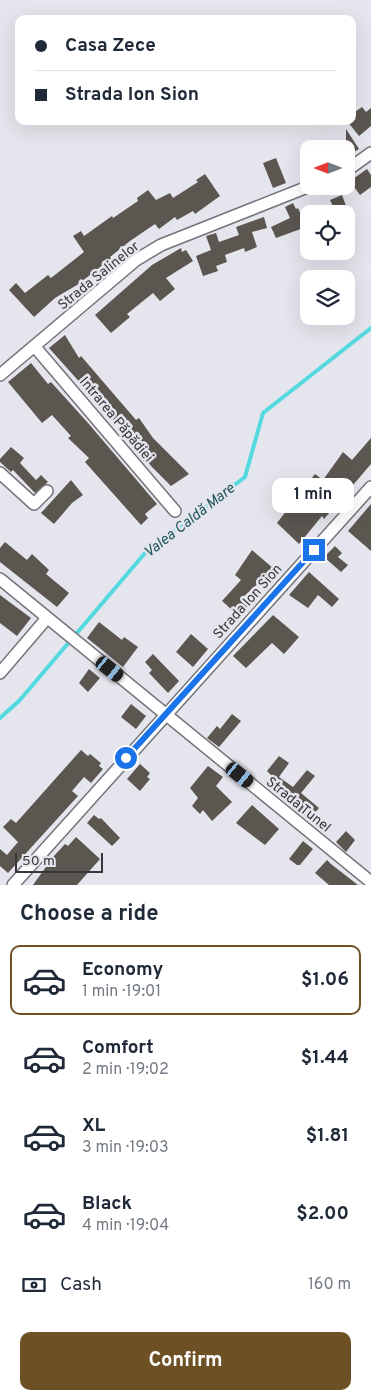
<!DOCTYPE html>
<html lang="en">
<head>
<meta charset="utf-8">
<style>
	body { margin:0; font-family:Overpass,sans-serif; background:#f2f2f3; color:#1f2937; height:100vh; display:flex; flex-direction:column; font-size:19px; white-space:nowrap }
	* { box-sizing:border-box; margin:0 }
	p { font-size:16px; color:#747a83 }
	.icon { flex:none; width:28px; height:28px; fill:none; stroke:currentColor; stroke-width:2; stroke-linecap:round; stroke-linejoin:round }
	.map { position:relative; height:885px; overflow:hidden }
	.details { display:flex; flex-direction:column; background:#fff; flex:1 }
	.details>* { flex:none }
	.top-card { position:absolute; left:15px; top:15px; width:341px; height:110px; border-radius:10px; box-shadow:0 5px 20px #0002; display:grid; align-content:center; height:110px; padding:0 20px; background:#fff }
	.needle { width:32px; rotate:270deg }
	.controls { position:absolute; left:300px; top:140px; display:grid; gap:10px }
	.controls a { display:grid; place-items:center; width:55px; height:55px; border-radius:10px; background:#fff; box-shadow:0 5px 20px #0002; font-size:25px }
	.scale { position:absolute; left:15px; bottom:12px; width:88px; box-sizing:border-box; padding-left:5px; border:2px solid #37373a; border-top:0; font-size:14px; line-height:18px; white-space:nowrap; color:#37373a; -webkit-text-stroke:4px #e5e5ed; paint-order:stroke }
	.end { position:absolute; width:22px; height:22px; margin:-11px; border:6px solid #1a73e8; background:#fff; box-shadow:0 0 0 2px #fff }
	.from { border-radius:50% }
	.bubble { position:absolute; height:35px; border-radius:10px; background:#fff; box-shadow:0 5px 20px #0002; font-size:16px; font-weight:700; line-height:35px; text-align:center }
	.car { position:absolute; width:15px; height:30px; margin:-15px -8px; border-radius:6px; box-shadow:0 0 4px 1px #0007; background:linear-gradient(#222 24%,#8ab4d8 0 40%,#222 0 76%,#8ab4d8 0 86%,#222 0) }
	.top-card b { display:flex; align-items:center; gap:18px; height:48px; font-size:19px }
	.top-card b+b { border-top:1px solid #e0e1e3 }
	.top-card i { width:12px; height:12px; background:#1f2937 }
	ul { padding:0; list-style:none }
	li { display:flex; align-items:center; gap:15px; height:70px; margin:0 10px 8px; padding:0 10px; border:2px solid transparent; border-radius:10px }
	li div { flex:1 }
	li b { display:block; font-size:19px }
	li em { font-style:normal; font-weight:700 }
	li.on { border-color:#6d5124 }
	li>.icon { width:45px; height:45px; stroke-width:1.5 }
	h2 { padding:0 20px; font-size:22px; line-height:60px }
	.pay { display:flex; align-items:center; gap:12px; height:55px; padding:0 20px; font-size:19px }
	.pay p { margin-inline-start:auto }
	.action { display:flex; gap:10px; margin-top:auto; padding:10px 20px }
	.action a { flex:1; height:58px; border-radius:10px; background:#6d5124; color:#fff; font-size:20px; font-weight:700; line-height:58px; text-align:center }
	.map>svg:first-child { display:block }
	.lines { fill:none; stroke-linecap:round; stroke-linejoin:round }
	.stream { stroke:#54d9e0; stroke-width:4 }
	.building { fill:#5c5651 }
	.minor-casing { stroke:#73737a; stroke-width:14 }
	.minor { stroke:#fff; stroke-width:11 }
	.route { stroke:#1a73e8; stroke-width:6 }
	.labels { text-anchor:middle; stroke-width:5; stroke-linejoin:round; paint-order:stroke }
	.street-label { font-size:14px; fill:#37373a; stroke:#e5e5ed }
	.water-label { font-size:15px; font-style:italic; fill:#1e565a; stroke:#e5e5ed }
</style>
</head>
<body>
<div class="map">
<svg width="371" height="885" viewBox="0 0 371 885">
	<rect width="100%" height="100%" fill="#e5e5ed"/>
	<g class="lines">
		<path class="stream" d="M0,718l19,-17 126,-148 100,-76 18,-64 108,-85"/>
	</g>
	<path class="building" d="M362,107l4,5 5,-4v18l-12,10 -12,-15h5v-7z
		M346,129l13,20 -13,8v-8h-13l13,-8z
		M276,158l10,25 -13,5 -10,-25z
		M367,169l4,6v12l-11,8 -10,-14z
		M205,174l15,22 -25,18 -2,-3 -16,9 -2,-3 -16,12 -4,-5 -25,17 -20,16 1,2 -34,26 -22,13 -21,19 -25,-27 7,-7 9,10 23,-18 3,3 33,-26 -11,-16 8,-5 3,5 28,-20 1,2 25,-17 -1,-3 11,-8 8,10 14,-7 3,5 25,-16 -2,-2z
		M342,195l4,11 -11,5 -5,-11z
		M293,203l3,6 2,-1 8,19 -30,11 -5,-11 19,-9 -5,-11z
		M264,217l3,11 -15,4 5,15 -12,5 -1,-4 -19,7 2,7 -11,4 2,5 -15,5 -7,-20 15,-6 -5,-14 10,-3 3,9 20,-7 -3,-8z
		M181,248l1,4 4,-2 7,11 -27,17 9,11 -15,12 -7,-8 -26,21 3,3 -19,16 -16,-18 57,-50z
		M65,335l14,23 2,-2 55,64 3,-2 14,20 36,36 -18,12 -20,-20 -32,-42 -1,1 -69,-77z
		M31,363l17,21 3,-2 37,41 69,81 -12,10 3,4 -7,7 -56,-63 4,-4 -21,-20 3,-2 -19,-21 -10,8 -34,-41z
		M371,438v26l-47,55 -2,-3 -23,28 -22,-21 38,-49 8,6 20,-28 9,8z
		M11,447l13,11 -4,5 16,17 5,-5 7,7 -13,11 -22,-23 -2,2 -11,-10v-3z
		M71,480l12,15 -11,8 -18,21 -13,-11z
		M371,504v47l-23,-20z
		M5,542l22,18 5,-6 17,16 -3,4 23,19 -12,14 -57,-45v-14z
		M335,546l7,7 -4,4 10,8 -7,7 -17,-15z
		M252,550l22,19 -33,30 7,7 -8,11 -18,-16 19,-21 -6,-5z
		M309,572l30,27 -7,8 -14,-12 -10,13 -19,-13z
		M0,595l31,23 -14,18 -17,-13z
		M273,615l26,22 -15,17 -12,-11 -26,25 -13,-12z
		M99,622l23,18 2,-3 14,10 -15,20 -36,-29z
		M191,634l17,15 -15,18 -17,-15z
		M153,654l26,27 -11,12 -19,-20 3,-3 -7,-8z
		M89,669l11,9 -12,14 -9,-9z
		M131,704l15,12 -10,13 -15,-12z
		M232,714l9,7 -22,26 -12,-9 10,-12 3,3z
		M81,750l7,6 2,-2 11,9 -2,3 4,3 -12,14 -7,-6 -12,14 6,5 -70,77 -8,-7v-17l7,6 11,-13 -15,-15 8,-8 5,4z
		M279,756l10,7 -10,14 14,10 14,-17 8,6 -14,17 18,15 -10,12 -40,-33 7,-7 -9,-9z
		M140,764l10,9 -3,4 3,2 -10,12 -13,-12z
		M208,766l15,11 -7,9 16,16 -20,19 -9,-11 -3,4 -8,-8 6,-8 -8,-10z
		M252,805l27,24 -14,16 -29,-22z
		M94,815l5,4 2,-1 19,20 -8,8 -25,-23z
		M346,831l9,9 -9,12 -10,-10z
		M76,837l24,22 -23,26h-44l20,-28 12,-13 3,2z
		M303,841l10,8 -13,16h-3l-8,-6z
		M327,860l4,4 27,21h-29l-14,-12z"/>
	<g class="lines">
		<g class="minor-casing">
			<path id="minor" d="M346,171l25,-18
				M35,347l140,164
				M0,375l136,-115 25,-15 149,-59
				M0,473l34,31 13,-13
				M0,579l371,303
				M0,673l47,-55
				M13,885l358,-398"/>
		</g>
		<use href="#minor" class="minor"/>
	</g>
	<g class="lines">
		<path class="route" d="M126,758l188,-208"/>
	</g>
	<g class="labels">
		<g class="street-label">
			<text transform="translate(98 275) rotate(-39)" y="5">Strada Salinelor</text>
			<text transform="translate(117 419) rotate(50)" y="5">Intrarea Păpădiei</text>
			<text transform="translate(247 601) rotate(-48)" y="5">Strada Ion Sion</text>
			<text transform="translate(299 804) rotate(39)" y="5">Strada Tunel</text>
		</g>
		<g class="water-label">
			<text transform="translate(189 520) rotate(-38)" y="5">Valea Caldă Mare</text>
		</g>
	</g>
</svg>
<div class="controls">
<a><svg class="needle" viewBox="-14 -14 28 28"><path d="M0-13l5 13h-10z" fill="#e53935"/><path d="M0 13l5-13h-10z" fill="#747a83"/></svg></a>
<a><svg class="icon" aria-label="locate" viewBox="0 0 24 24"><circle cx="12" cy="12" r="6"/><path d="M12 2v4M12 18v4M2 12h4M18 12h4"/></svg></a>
<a><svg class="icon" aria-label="layers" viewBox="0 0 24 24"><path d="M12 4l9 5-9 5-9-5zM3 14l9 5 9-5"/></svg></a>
</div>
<div class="scale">50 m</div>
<i class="end from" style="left:126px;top:758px"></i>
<i class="end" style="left:314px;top:550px"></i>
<div class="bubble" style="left:272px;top:478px;width:82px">1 min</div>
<i class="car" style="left:110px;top:669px;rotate:129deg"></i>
<i class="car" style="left:240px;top:775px;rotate:129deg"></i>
<div class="top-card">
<b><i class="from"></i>Casa Zece</b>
<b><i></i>Strada Ion Sion</b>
</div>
</div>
<section class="details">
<h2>Choose a ride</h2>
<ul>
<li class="on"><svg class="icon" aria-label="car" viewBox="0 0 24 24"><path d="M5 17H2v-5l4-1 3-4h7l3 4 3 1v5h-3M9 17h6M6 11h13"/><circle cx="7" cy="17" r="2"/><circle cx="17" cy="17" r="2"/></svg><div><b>Economy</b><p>1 min · 19:01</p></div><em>$1.06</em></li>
<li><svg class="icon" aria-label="car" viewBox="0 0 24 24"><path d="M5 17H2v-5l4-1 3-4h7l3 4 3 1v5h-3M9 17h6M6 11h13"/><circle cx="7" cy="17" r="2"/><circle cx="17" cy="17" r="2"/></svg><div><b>Comfort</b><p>2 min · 19:02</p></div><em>$1.44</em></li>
<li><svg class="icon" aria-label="car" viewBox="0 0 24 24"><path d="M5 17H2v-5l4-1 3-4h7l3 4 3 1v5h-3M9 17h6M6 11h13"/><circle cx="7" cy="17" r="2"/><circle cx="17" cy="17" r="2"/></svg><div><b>XL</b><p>3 min · 19:03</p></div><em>$1.81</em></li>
<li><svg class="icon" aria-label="car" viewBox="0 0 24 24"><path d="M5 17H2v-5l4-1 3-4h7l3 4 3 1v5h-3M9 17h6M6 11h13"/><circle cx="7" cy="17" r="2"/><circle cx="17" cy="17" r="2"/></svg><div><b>Black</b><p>4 min · 19:04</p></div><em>$2.00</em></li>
</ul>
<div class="pay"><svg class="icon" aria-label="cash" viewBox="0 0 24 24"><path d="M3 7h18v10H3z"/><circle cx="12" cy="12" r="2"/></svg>Cash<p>160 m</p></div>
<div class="action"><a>Confirm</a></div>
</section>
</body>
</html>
